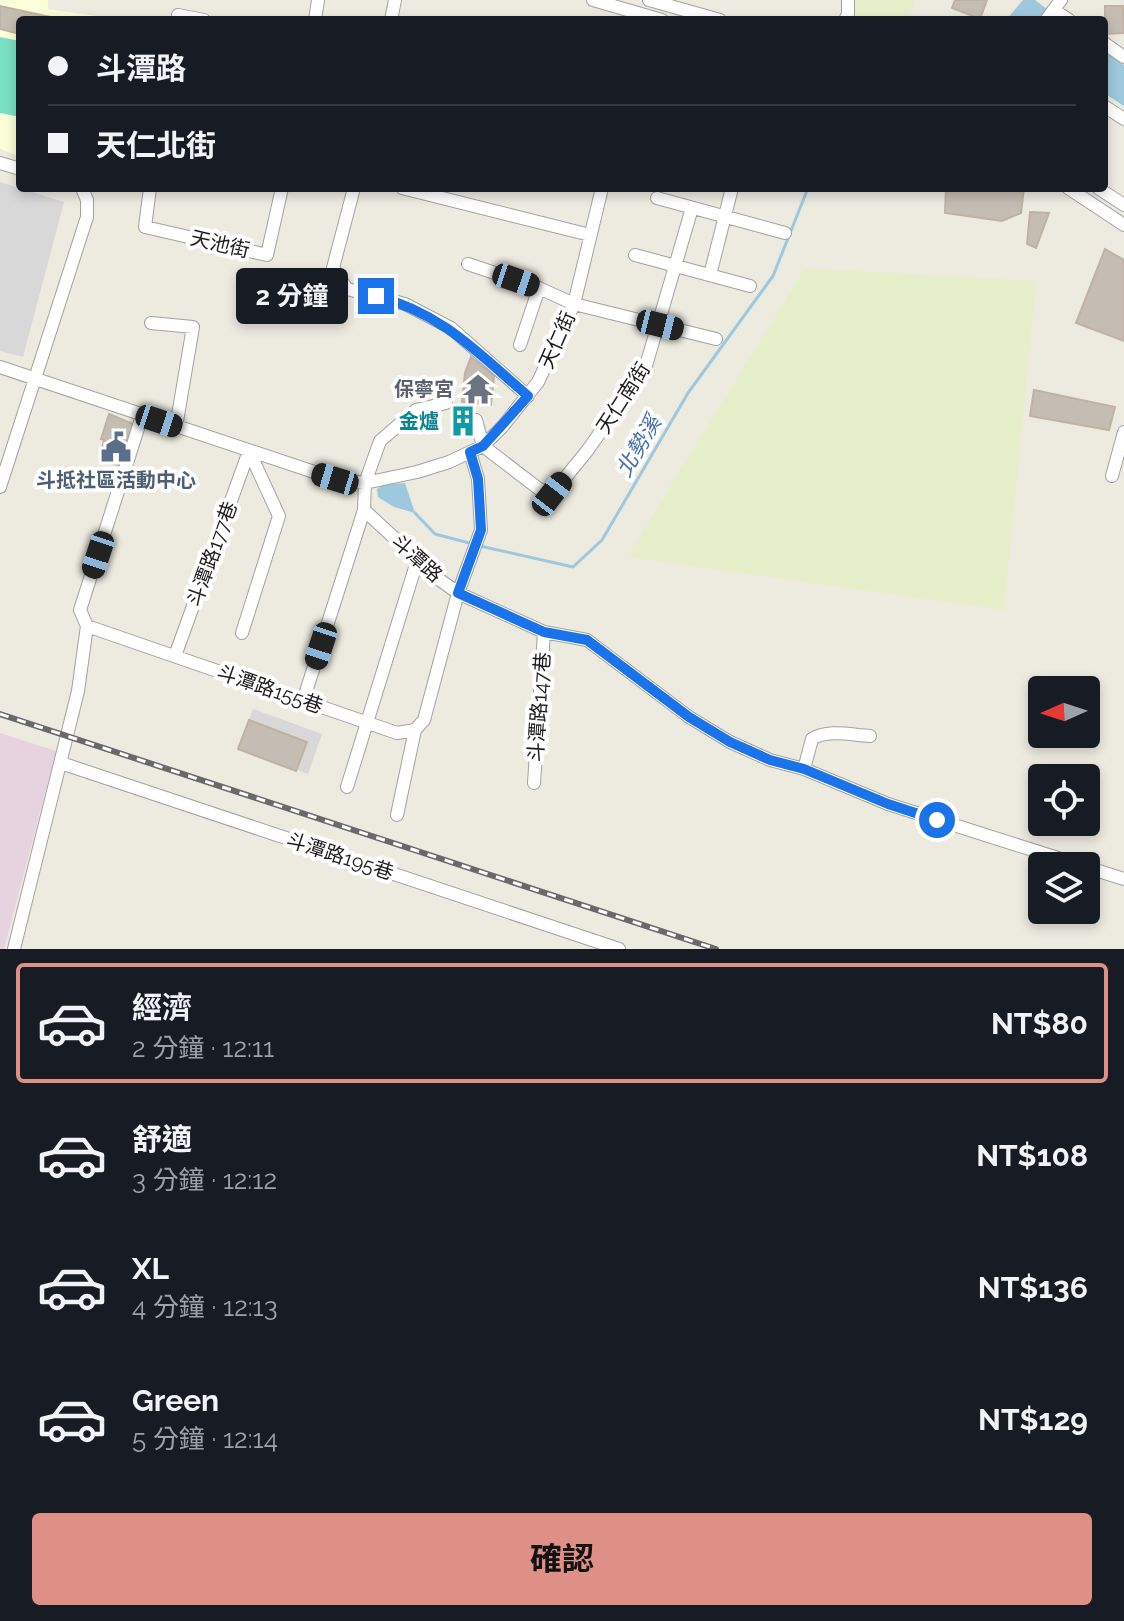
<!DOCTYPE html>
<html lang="zh-TW">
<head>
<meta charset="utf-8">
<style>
	body { margin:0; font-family:Raleway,"Noto Sans TC",sans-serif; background:#242831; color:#f1f3f6; height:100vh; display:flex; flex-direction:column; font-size:30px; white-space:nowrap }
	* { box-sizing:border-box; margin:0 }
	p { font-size:26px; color:#9ea1a6 }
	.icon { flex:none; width:44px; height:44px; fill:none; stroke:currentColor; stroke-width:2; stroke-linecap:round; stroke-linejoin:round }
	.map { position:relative; height:949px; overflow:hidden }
	.panel { display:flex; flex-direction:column; background:#171b24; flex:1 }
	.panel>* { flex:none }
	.hud { position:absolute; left:16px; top:16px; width:1092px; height:176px; border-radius:8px; box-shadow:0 4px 12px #0003; display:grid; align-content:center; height:176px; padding:0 32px; background:#171b24 }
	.needle { width:52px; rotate:267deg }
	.controls { position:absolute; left:1028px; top:676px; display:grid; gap:16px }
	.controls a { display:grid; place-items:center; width:72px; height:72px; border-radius:8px; background:#171b24; box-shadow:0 4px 12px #0003; font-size:40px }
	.end { position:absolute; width:36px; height:36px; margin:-18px; border:10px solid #1a73e8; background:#fff; box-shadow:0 0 0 4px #fff }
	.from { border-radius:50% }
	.bubble { position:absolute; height:56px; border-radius:8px; background:#171b24; box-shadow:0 4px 12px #0003; font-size:26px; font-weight:700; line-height:56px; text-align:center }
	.car { position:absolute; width:24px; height:48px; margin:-24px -12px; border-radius:10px; box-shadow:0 0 6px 2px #0007; background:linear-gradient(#222 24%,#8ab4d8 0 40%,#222 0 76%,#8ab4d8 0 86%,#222 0) }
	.hud b { display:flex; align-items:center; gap:28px; height:76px; font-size:30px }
	.hud b+b { border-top:2px solid #363941 }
	.hud i { width:20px; height:20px; background:#f1f3f6 }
	ul { padding:14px 0 0; list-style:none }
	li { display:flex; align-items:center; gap:24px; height:120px; margin:0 16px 12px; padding:0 16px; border:4px solid transparent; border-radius:8px }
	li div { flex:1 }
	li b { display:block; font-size:30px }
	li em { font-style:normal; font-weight:700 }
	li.on { border-color:#de9087 }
	li>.icon { width:72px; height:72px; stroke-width:1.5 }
	.primary-button { display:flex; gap:16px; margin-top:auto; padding:16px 32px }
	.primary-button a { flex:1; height:92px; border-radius:8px; background:#de9087; color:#111; font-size:32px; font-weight:700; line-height:92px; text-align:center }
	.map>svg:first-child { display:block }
	.residential { fill:#d9d8d8 }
	.industrial { fill:#e7d2e0 }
	.education { fill:#fbffd7 }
	.farmland { fill:#e7eeca }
	.pitch { fill:#7ae0c4 }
	.water { fill:#9ec8dd }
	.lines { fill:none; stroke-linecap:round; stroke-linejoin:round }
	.stream { stroke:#9ec8dd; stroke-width:3 }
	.building { fill:#c5bdb3; stroke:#bfb2a2; stroke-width:2 }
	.minor-casing { stroke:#a2a2a2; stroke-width:14 }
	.minor { stroke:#fff; stroke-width:12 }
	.rail-casing { stroke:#696969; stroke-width:6 }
	.rail { stroke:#fff; stroke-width:3; stroke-dasharray:9; stroke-linecap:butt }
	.route { stroke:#1a73e8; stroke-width:10 }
	.labels { text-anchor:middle; stroke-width:8; stroke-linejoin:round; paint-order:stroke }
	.street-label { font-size:20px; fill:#1b1b1b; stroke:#fff }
	.worship-label { font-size:20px; font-weight:bold; fill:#5b616d; stroke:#fff; text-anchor:end }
	.culture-label { font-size:20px; font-weight:bold; fill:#0d838f; stroke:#fff; text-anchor:end }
	.service-label { font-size:20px; font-weight:bold; fill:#4e5e75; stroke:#fff }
	.water-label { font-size:22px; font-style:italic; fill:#456ead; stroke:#fff }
</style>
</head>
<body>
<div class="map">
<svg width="1124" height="949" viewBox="0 0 1124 949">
	<rect width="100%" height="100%" fill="#edeae0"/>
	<path class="residential" d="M0,182l64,20 -41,155 -23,-6z
		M253,709l69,25 -14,40 -69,-25z"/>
	<path class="industrial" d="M0,733l56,18 -52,198h-4z"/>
	<path class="education" d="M0,0h48v9l75,11h-103v136l-20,-7z"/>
	<path class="farmland" d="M855,0h59l-5,20h-58z
		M805,268l231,13 -32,329 -377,-53z"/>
	<path class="pitch" d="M0,37l20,4v76l-20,-4z"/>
	<path class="water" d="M1023,0h12l26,20h-55z
		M1104,51l20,14v41l-20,-13z
		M405,483l10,30 -21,-6 -16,-10 -1,-8 6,-4z"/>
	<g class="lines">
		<path class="stream" d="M415,513l20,21 38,10
			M480,546l93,21 29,-27 86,-147 85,-117 35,-88"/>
	</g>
	<path class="building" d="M955,0h32l-7,19 -28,-11z
		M0,6l64,14h-44v14l-20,-5z
		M1105,6h18l1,27 -19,1z
		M946,188h78l-3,25 -19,8 -57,-8z
		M1030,212l19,1 -13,35 -9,-4z
		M1105,249l19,11v81l-48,-18z
		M471,357l23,19 -3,29 -29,-3 3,-29z
		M1034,390l81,17 -6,23 -79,-14z
		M109,414l22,9 4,6 -10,38 -25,-7 4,-20 -3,-1z
		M249,720l58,22 -11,29 -58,-22z"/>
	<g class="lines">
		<g class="minor-casing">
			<path id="minor" d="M593,0l69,20
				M649,0l71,20
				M1055,11l14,9
				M178,15l26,5
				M315,20l3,-20
				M391,20l4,-20
				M845,20l3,-6v-14
				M1046,20l15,-20
				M1104,43l20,14
				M1104,106l20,13
				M0,163l20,6
				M150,188l-5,39 122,28 15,-67
				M354,188l-21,80 14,21 58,15 46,24 77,68
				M402,188l188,47
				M1068,188l56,37
				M1098,188l26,17
				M657,198l128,35
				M635,255l115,31
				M468,264l71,24 35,16 142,35
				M710,275l22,-87
				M151,323l42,4 -17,100
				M520,345l19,-57
				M0,367l335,112 30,4 52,-11 32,-10 34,-16 20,-20 35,-44 36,-78 28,-116
				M446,403l-30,7 -36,31 -15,42 -1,27 76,70 18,13 86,39 43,8 102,77 41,25 40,18 34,9 84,35 195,62
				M476,420l7,26 56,43 13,5 35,-43 58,-82 47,-161
				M1112,476l12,-44
				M0,487l87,-270v-17l-5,-12
				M87,626l310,107 18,-3 9,-10 34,-127 23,-63 -3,-51 -8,-27
				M242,633l37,-117 -30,-65
				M175,656l74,-205
				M303,701l61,-191
				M61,763l558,186
				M804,769l8,-30c16,-10 39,-4 58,-3
				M534,783l10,-151
				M347,787l71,-229
				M397,815l18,-85
				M1086,867l38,12
				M14,949l64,-258 9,-65 -7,-16 62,-194"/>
		</g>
		<use href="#minor" class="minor"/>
		<g class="rail-casing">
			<path id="rail" d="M0,714l716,235"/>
		</g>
		<use href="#rail" class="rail"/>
	</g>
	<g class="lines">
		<path class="route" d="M376,296c66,17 102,57 152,100l-45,50 -13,6 8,27 3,51 -23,63 86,39 43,8 102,77 41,25 40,18 34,9 84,35 49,16"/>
	</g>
	<defs>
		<g id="temple-bare" transform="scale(2.4)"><path d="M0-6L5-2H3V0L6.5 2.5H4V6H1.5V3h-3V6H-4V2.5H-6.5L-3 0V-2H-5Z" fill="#6b7280" stroke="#fff" stroke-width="2.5" paint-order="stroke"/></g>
		<g id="building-bare" transform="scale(2.4)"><path d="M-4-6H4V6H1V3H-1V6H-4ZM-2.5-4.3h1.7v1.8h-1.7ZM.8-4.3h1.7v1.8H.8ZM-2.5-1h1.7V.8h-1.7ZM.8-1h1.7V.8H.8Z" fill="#0f9aa8" stroke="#fff" stroke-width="2.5" paint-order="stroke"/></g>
		<g id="civic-bare" transform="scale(2.4)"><path d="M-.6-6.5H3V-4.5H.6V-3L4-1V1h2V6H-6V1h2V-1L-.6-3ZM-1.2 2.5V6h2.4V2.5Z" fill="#5c6f8a" stroke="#fff" stroke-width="2.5" paint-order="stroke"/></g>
	</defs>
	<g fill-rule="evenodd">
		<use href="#temple-bare" x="478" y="389"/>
		<use href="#building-bare" x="463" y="421"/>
		<use href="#civic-bare" x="116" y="447"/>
	</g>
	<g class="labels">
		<g class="street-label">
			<text transform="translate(220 244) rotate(13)" y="7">天池街</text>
			<text transform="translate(557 340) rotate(-66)" y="7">天仁街</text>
			<text transform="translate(623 398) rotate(-57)" y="7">天仁南街</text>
			<text transform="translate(212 554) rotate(-70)" y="7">斗潭路177巷</text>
			<text transform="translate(417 558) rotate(42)" y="7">斗潭路</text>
			<text transform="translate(270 689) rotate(19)" y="7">斗潭路155巷</text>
			<text transform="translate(539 707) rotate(-86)" y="7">斗潭路147巷</text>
			<text transform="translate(340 856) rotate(18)" y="7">斗潭路195巷</text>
		</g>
		<g class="worship-label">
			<text x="454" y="396">保寧宮</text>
		</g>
		<g class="culture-label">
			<text x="439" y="428">金爐</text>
		</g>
		<g class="service-label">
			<text x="116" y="487">斗抵社區活動中心</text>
		</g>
		<g class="water-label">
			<text transform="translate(638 446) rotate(-60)" y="8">北勢溪</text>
		</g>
	</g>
</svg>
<div class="controls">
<a><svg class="needle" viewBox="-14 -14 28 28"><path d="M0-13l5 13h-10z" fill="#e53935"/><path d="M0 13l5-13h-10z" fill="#9ea1a6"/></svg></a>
<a><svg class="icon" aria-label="locate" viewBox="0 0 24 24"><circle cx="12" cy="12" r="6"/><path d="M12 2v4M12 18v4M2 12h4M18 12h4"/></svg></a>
<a><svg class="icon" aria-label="layers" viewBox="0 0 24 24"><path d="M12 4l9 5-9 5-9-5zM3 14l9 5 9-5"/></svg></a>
</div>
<i class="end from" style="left:937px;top:820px"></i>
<i class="end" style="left:376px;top:296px"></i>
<div class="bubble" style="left:236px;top:268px;width:112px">2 分鐘</div>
<i class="car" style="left:516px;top:280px;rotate:109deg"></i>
<i class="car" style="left:660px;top:325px;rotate:104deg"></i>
<i class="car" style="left:159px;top:421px;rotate:108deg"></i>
<i class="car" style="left:335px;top:479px;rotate:287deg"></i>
<i class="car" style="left:552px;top:494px;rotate:38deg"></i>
<i class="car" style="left:98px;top:555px;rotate:198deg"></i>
<i class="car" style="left:321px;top:646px;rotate:198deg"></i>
<div class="hud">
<b><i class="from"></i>斗潭路</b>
<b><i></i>天仁北街</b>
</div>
</div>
<section class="panel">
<ul>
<li class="on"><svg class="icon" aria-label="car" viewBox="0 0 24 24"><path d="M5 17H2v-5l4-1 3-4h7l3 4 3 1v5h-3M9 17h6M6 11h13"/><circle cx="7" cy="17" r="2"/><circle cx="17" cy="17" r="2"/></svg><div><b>經濟</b><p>2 分鐘 · 12:11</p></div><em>NT$80</em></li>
<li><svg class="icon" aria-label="car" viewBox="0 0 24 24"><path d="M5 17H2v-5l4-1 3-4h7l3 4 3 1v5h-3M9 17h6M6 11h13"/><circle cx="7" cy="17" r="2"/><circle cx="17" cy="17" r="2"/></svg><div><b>舒適</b><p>3 分鐘 · 12:12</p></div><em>NT$108</em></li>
<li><svg class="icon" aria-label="car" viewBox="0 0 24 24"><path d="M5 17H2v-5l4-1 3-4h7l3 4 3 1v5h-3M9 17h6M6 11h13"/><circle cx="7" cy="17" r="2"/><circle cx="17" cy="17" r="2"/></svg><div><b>XL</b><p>4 分鐘 · 12:13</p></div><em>NT$136</em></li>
<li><svg class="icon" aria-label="car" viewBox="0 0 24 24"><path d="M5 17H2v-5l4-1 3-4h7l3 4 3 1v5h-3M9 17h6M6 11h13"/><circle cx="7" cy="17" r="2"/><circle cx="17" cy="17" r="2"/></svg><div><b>Green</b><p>5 分鐘 · 12:14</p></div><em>NT$129</em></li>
</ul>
<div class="primary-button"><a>確認</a></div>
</section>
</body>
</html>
